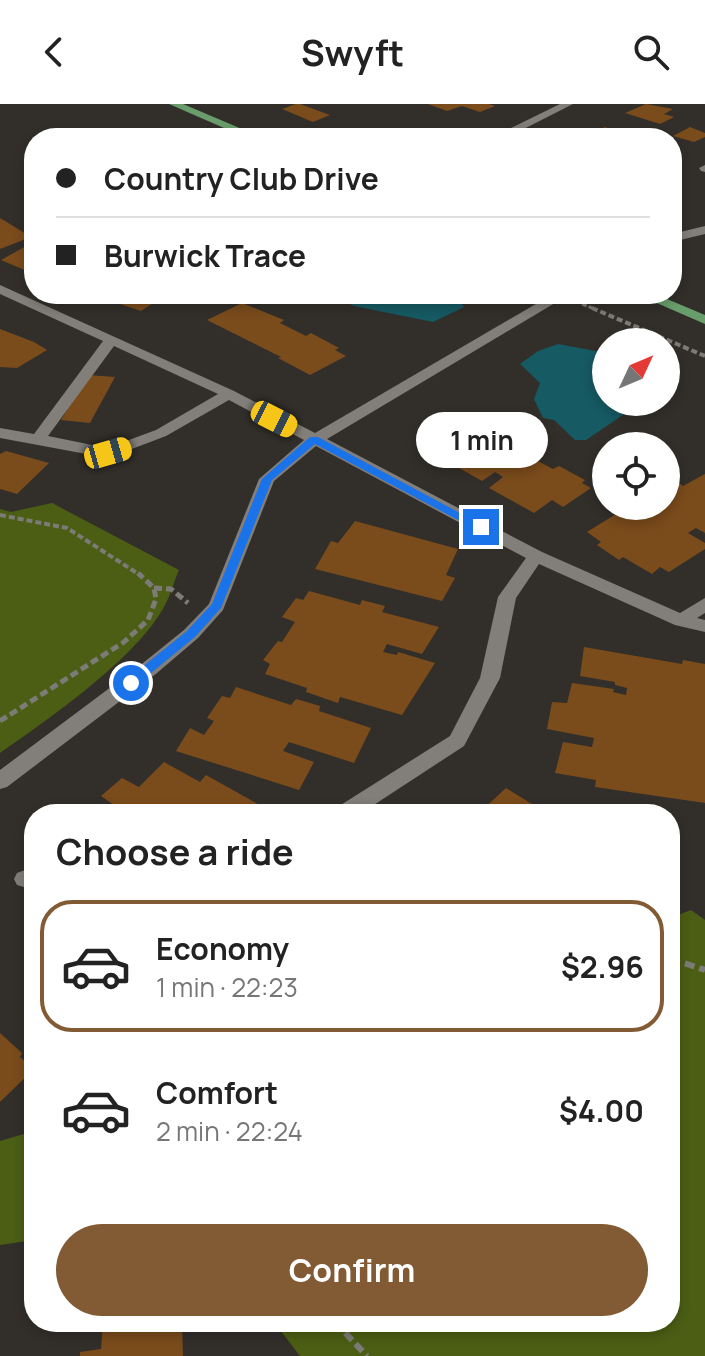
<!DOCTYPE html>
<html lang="en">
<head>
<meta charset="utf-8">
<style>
	body { margin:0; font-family:Manrope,sans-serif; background:#f6f6f6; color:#222; height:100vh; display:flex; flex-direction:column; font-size:30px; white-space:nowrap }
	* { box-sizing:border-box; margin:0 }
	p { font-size:26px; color:#767676 }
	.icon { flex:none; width:44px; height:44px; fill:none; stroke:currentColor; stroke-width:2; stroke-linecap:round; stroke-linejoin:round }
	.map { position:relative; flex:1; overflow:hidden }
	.drawer { position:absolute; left:24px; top:700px; width:656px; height:528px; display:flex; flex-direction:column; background:#fff; border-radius:32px; box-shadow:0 4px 12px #0003 }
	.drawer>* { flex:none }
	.banner { position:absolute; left:24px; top:24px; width:658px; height:176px; border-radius:32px; box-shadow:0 4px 12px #0003; display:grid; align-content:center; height:176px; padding:0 32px; background:#fff }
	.needle { width:52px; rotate:46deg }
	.controls { position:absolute; left:592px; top:224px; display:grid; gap:16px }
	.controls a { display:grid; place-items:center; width:88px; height:88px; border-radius:50%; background:#fff; box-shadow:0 4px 12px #0003; font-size:40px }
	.end { position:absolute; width:36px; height:36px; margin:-18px; border:10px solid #1a73e8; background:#fff; box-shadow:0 0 0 4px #fff }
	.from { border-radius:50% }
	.bubble { position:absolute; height:56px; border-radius:28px; background:#fff; box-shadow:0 4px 12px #0003; font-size:26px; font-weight:700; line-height:56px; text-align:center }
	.car { position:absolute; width:24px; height:48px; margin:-24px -12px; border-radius:10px; box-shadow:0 0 6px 2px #0007; background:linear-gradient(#f5c518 24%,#345 0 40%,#f5c518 0 76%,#345 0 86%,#f5c518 0) }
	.banner b { display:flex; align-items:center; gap:28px; height:76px; font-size:30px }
	.banner b+b { border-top:2px solid #e0e0e0 }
	.banner i { width:20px; height:20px; background:#222 }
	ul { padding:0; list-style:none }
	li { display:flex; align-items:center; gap:24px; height:132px; margin:0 16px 12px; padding:0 16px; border:4px solid transparent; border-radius:32px }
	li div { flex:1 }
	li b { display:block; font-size:30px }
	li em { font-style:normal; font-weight:700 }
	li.active { border-color:#825b34 }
	li>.icon { width:72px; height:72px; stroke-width:1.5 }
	h2 { padding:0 32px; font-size:36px; line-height:96px }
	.primary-button { display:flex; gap:16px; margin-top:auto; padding:16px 32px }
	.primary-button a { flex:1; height:92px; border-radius:48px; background:#825b34; color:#fff; font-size:32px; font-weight:700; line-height:92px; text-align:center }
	header { display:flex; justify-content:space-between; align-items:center; height:104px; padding:0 32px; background:#fff; font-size:36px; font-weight:700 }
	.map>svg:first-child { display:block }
	.green { fill:#4b5e14 }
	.water { fill:#165a63 }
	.building { fill:#7a4b1b }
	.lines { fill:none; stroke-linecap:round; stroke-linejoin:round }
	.path-far3 { stroke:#7d7b77; stroke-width:3; stroke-dasharray:5 2; stroke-linecap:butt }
	.path-far2 { stroke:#7d7b77; stroke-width:4; stroke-dasharray:6 3; stroke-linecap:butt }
	.path-far1 { stroke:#7d7b77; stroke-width:5; stroke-dasharray:8 4; stroke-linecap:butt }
	.path { stroke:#7d7b77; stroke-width:6; stroke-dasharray:10 5; stroke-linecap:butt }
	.minor { fill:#827e7a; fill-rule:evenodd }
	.major { fill:#699e6c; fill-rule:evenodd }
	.route { fill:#1a73e8 }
</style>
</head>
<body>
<header><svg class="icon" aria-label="back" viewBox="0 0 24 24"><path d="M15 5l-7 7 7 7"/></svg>Swyft<svg class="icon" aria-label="search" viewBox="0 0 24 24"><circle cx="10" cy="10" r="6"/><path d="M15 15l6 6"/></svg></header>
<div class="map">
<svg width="705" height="1252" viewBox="0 0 705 1252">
	<rect width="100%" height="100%" fill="#322f2b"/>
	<path class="green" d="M52,399l127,67c-5,11 -8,24 -14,35 -27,52 -116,114 -165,148v-244l11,3z
		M691,806l14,10v436h-405l-26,-34h396v-404z
		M34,1027v109l-34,5v-104z"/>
	<path class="water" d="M329,190h127l8,13 -31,15 -79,-16z
		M558,240l48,9v49h36l-56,38h-11l-21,-20 -11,-2 -9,-19 6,-16 -20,-19 18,-13z"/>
	<path class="building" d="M296,0h4l30,11 -17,7 -31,-13z
		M428,0h61l6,2 -15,6 -18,-6 -15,5z
		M646,0l27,5 -9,5 10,3 -14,7 -35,-11z
		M605,23l18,7 -8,4h-33z
		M690,23l15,6v4l-11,5 -21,-6z
		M365,24l20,8 17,-7 23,9h-70l-7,-3z
		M0,114l31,19 -31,12z
		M28,141l6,2v27l-33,-14z
		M90,190h77l-26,17z
		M242,199l42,17 -4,3 26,13 5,-3 28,15 -4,2 11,6 -36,19 -32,-17 3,-1 -74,-37z
		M0,225l34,13 13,8 -30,18 -17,-1z
		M88,271l27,2 -25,46 -29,-3z
		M488,331l37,16 -6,4 8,4 3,-2 23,12 6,-3 26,14 -3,3 9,5 -28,19 -11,-7 -18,13 -45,-25 14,-11 -8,-5 -13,9 -23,-13 16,-12 -12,-6z
		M6,347l43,12 -32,31 -17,-5v-35z
		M705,370v59l-9,-5 -8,5 17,10v6l-36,23 -9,-5 -8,7 -29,-17 -4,3 -22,-15 4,-3 -14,-10 37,-23 -6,-3h48v-21l9,-5 8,6z
		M355,417l103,28 -12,26 9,3 -13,23 -127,-32 16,-28 7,2z
		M309,487l51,14 2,-5 23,6 -3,6 57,15 -17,27 -35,-10 -4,8 14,3 1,-3 37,11 -33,52 -62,-18 -2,6 -32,-11 1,-4 -42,-14 5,-10 -7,-4 15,-19 4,1 13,-20 -13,-5 14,-19 7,2z
		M584,543l98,17 1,-4 22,4v139l-110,-16 1,-7 -41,-7 8,-31 29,5 2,-9 -47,-9 5,-27 15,1 5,-20 42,6 -1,3 13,3 1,-7 -12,-3v-3l-35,-6z
		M236,583l55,18 5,-6 24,7 -1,5 52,17 -17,35 -65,-21 -6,9 31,11 -15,28 -123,-39 14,-23 14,7 10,-14 -7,-3 15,-22 8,2z
		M164,658l36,20 6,-7 57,32 -6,7h-147l7,-7 -16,-11 21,-18 17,9z
		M506,684l42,26h-70z
		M0,929l22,20 -2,4 14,12 -34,33z
		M103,1218h79l1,34h-103v-4l21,-3z"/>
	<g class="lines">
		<path class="path-far3" d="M582,200l15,6"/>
		<path class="path-far2" d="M592,204l113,48
			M0,411l67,13 73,47"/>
		<path class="path-far1" d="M154,484l17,1 17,14
			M0,617l124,-79 24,-22 8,-21 -2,-11 -16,-15"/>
		<path class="path" d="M670,859h14l21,7
			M335,1218l32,34"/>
		<path class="minor" d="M560,0h13l-67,34h-15z
			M705,61v7l-4,-1 -2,-3z
			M705,122v8l-33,8v-8z
			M0,181l234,106 81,42 238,-139h17l-243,145 215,113 138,61 25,-15v15l-8,5 8,2v12l-30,-7 -136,-61 -23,34 -16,80 -36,68 -104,68h-27l3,-6 114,-72 30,-58 18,-81 28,-39 -210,-112 -42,35 -51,129 -25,28 -41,35 -150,114 -7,2v-19l143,-107 41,-33 25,-26 50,-125 45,-39 -75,-40 -63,36 -58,22 -108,-20v-10l34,6 69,-93 -103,-47zM114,242l104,48 -62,36 -49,18 -59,-12z
			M25,766l9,2v18l-17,-5 -3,-6 3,-6z"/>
		<path class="major" d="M169,0h14l80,34h-16z
			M636,190h19l50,21v9z"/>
	</g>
	<path class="route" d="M310,333h8l168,90 -9,3 -162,-86 -43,36 -51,128 -26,29 -60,49h-9v-6l61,-49 25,-27 50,-125z"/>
</svg>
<div class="controls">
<a><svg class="needle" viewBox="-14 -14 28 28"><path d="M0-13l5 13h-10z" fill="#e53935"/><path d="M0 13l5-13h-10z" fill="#767676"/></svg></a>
<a><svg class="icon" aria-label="locate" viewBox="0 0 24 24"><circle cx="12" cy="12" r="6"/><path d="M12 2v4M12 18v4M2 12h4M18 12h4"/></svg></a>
</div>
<i class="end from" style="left:131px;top:579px"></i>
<i class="end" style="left:481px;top:423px"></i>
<div class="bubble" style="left:416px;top:308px;width:132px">1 min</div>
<i class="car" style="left:274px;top:315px;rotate:117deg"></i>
<i class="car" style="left:108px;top:349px;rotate:74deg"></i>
<div class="banner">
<b><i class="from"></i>Country Club Drive</b>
<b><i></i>Burwick Trace</b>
</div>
<section class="drawer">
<h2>Choose a ride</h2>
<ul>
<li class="active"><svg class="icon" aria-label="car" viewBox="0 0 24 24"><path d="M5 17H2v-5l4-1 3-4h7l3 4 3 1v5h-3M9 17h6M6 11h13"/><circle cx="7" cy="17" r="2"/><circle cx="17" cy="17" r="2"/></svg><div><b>Economy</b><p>1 min · 22:23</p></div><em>$2.96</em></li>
<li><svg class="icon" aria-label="car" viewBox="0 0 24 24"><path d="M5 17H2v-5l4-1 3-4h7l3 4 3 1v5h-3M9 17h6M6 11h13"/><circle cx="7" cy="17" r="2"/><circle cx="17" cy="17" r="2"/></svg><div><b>Comfort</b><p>2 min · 22:24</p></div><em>$4.00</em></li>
</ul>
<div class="primary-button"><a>Confirm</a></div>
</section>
</div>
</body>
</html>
